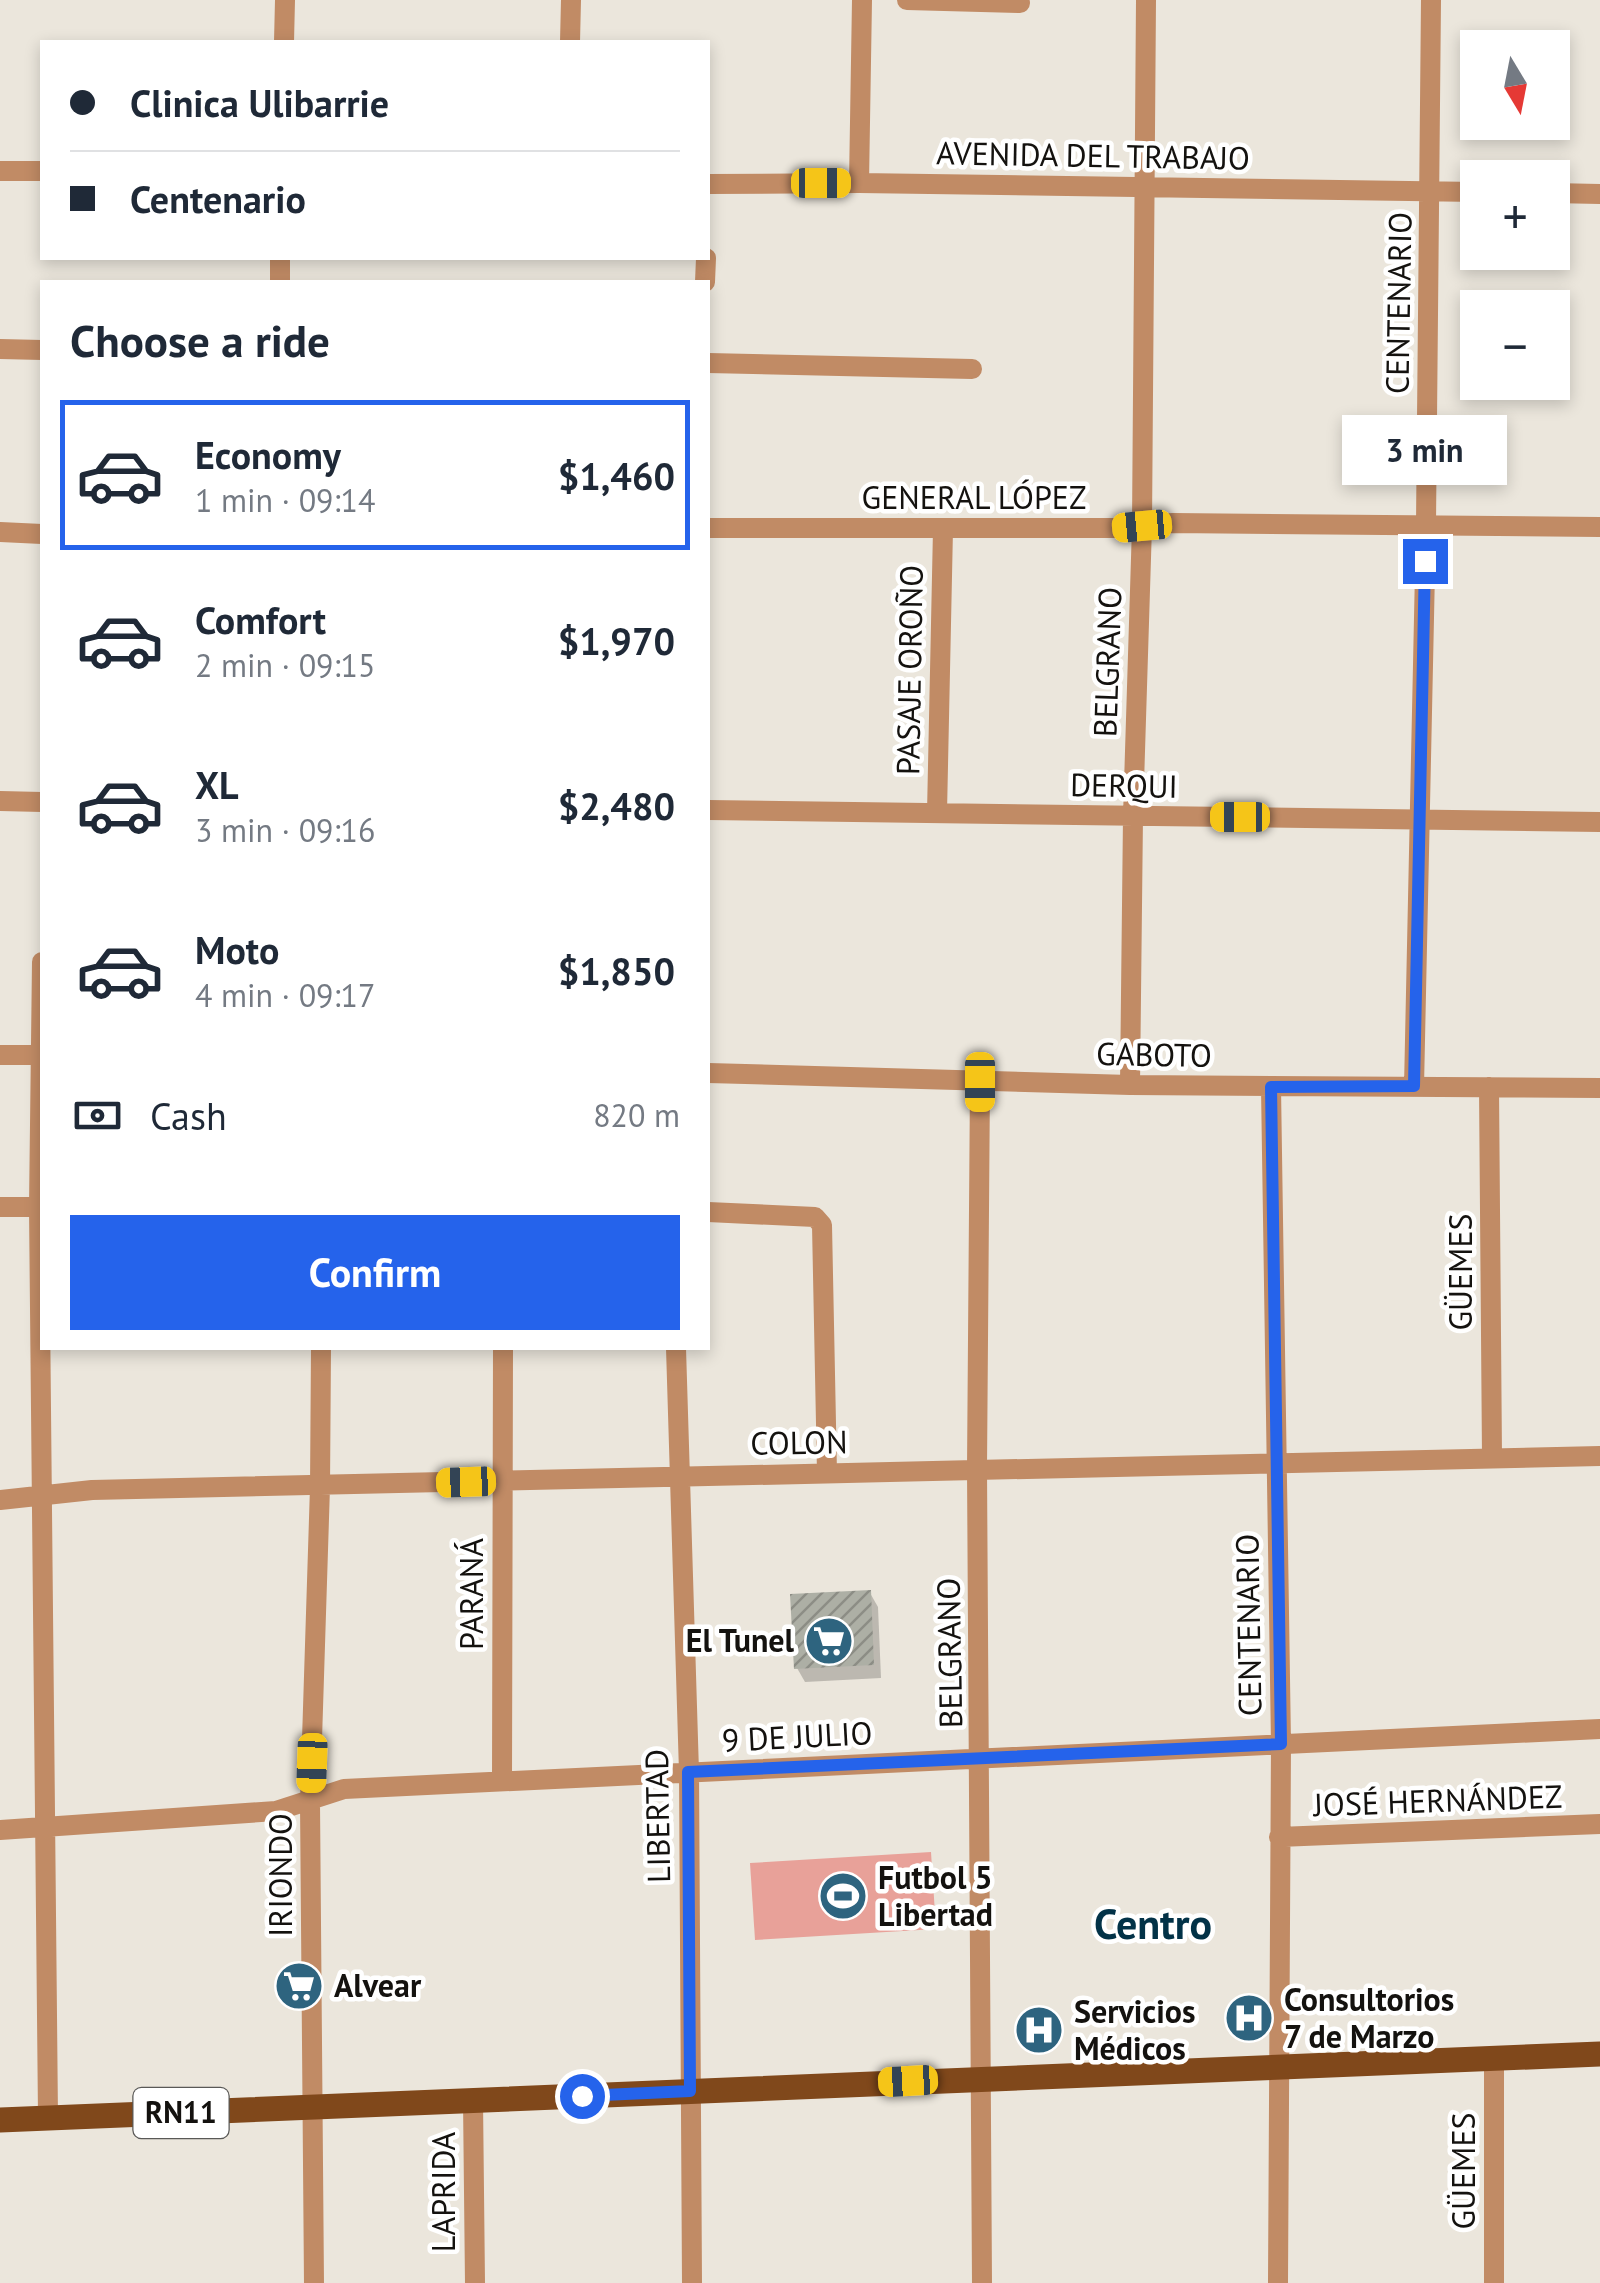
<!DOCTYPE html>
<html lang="en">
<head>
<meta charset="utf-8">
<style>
	body { margin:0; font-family:"PT Sans",sans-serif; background:#f2f2f3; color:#1f2937; height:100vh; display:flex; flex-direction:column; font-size:38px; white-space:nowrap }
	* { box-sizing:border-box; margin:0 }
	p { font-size:32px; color:#747a83 }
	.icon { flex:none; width:55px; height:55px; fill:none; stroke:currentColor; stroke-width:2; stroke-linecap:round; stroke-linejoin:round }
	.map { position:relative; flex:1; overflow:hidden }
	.drawer { position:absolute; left:40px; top:280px; width:670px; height:1070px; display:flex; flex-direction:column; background:#fff; border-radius:0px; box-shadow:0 5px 15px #0003 }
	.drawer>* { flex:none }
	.hud { position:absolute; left:40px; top:40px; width:670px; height:220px; border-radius:0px; box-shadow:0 5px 15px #0003; display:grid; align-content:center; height:220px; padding:0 30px; background:#fff }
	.needle { width:65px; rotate:170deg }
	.tools { position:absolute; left:1460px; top:30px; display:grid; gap:20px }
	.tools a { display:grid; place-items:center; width:110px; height:110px; border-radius:0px; background:#fff; box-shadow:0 5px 15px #0003; font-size:50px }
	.end { position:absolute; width:45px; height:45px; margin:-22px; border:12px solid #2563eb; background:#fff; box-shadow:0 0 0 5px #fff }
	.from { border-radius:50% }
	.bubble { position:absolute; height:70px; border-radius:0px; background:#fff; box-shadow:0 5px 15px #0003; font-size:32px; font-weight:600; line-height:70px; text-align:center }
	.car { position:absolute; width:30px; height:60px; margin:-30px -15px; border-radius:12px; box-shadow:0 0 8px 2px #0007; background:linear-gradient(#f5c518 24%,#345 0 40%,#f5c518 0 76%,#345 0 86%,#f5c518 0) }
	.hud b { display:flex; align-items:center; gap:35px; height:95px; font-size:38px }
	.hud b+b { border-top:2px solid #e0e1e3 }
	.hud i { width:25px; height:25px; background:#1f2937 }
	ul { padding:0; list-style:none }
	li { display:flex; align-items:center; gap:30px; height:150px; margin:0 20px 15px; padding:0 10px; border:5px solid transparent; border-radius:0px }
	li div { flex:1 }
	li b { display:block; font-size:38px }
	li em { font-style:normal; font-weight:600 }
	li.current { border-color:#2563eb }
	li>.icon { width:90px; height:90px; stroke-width:1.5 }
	h2 { padding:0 30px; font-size:45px; line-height:120px }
	.pay { display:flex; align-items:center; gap:25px; height:110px; padding:0 30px; font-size:38px }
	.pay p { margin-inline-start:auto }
	.action { display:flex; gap:20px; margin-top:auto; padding:20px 30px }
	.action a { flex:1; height:115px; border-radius:0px; background:#2563eb; color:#fff; font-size:40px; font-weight:600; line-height:115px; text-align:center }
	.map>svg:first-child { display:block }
	.garden { fill:#e8a199 }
	.shadow { fill:#0003 }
	.building { fill:url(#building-hatch) }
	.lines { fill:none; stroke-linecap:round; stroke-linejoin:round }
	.minor { stroke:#c18b65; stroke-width:20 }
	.major { stroke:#80481b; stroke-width:25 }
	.route { stroke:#2563eb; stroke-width:12 }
	.labels { text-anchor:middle; stroke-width:9; stroke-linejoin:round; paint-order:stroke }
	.shield { fill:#fff; stroke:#5a5957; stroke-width:2.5 }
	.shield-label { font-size:30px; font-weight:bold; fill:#14120f }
	.street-label { font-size:32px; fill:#14120f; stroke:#fff }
	.poi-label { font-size:32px; font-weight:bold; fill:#14120f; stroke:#fff; text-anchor:start }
	.district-label { font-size:42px; font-weight:bold; fill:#023247; stroke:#fff }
</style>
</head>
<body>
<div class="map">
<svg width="1600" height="2283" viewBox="0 0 1600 2283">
	<defs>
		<pattern id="building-hatch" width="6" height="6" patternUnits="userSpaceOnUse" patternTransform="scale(2.5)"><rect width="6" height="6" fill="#adafa5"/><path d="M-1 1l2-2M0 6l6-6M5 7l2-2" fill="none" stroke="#8c8d85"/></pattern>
	</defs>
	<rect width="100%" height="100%" fill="#ebe6dc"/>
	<path class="garden" d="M931,1852l5,77 -181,11 -5,-77z"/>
	<path class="shadow" d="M870,1593l8,14 3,71 -76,4 -8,-14z"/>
	<path class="building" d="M871,1590l3,75 -80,4 -4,-75z"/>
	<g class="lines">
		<path class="minor" d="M907,0l113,3
			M284,42l1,-42
			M570,42l1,-42
			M0,171h42
			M859,183l3,-183
			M708,184l151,-1 619,9
			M1552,193l48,1
			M280,282v-24
			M705,282l1,-24
			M0,349l42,1
			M708,363l264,6
			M708,528h412l53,-5 427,4
			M0,532l42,2
			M0,801l42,1
			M708,810l892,12
			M937,813l6,-284
			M42,962l-3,245 9,910
			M0,1055h42
			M708,1073l422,12 470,3
			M980,1081l-3,387 5,815
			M1130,1085l3,-269 9,-290 4,-526
			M1271,1087l10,657 -3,539
			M1414,1087l12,-563 5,-524
			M1489,1087l3,370
			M0,1207h39
			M708,1212l107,5 7,8 5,248
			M676,1348l13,424 3,511
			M0,1500l92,-10 1508,-34
			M502,1781l1,-433
			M0,1830l276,-19 68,-22 1256,-60
			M1279,1837l321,-13
			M473,2100l2,183
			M314,2283l-4,-480 10,-316 1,-139
			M1494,2283v-224"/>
		<path class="major" d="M0,2120l1600,-66"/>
	</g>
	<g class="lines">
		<path class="route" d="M582,2096l108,-5 -2,-319 593,-28 -10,-657 143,-1 11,-525"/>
	</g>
	<defs>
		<g id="supermarket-disc" transform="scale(2.5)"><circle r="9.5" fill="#2e647f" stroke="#fff"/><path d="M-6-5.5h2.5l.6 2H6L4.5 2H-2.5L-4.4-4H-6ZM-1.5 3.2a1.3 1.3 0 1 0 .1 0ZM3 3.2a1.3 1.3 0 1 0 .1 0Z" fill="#fff"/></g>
		<g id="stadium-disc" transform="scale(2.5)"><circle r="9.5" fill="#2e647f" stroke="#fff"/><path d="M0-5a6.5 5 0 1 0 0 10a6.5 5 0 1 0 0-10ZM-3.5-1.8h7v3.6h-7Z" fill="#fff"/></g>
		<g id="hospital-disc" transform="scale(2.5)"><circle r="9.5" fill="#2e647f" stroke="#fff"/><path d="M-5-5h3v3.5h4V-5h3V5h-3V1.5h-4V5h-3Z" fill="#fff"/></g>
	</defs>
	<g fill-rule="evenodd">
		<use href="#supermarket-disc" x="829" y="1641"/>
		<use href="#stadium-disc" x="843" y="1896"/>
		<use href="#supermarket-disc" x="299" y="1986"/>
		<use href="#hospital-disc" x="1249" y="2018"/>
		<use href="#hospital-disc" x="1039" y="2030"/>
	</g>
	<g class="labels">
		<rect class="shield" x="133.5" y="2088" width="95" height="50" rx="8"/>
		<g class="shield-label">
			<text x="181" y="2123">RN11</text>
		</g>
		<g class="street-label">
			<text transform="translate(1093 156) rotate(1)" y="11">AVENIDA DEL TRABAJO</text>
			<text transform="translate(1399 303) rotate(-89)" y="11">CENTENARIO</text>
			<text x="974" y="509">GENERAL LÓPEZ</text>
			<text transform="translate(1108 662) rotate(-88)" y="11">BELGRANO</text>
			<text transform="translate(910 670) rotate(-89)" y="11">PASAJE OROÑO</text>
			<text transform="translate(1124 786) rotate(1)" y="11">DERQUI</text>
			<text transform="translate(1154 1055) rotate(1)" y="11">GABOTO</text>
			<text transform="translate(1461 1272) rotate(-90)" y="11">GÜEMES</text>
			<text transform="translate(799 1443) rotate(-1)" y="11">COLON</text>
			<text transform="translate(472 1594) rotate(-90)" y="11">PARANÁ</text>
			<text transform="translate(1249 1625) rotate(-91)" y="11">CENTENARIO</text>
			<text transform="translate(950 1653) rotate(-91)" y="11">BELGRANO</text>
			<text transform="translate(797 1737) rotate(-3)" y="11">9 DE JULIO</text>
			<text transform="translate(1438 1801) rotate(-2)" y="11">JOSÉ HERNÁNDEZ</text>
			<text transform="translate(658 1816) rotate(-91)" y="11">LIBERTAD</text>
			<text transform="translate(281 1875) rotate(-90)" y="11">IRIONDO</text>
			<text transform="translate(1464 2171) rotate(-90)" y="11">GÜEMES</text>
			<text transform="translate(444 2192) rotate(-90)" y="11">LAPRIDA</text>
		</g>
		<g class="poi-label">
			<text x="794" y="1652" text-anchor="end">El Tunel</text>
			<text x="878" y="1889">Futbol 5<tspan x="878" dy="37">Libertad</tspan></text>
			<text x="334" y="1997">Alvear</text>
			<text x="1284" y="2011">Consultorios<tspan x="1284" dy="37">7 de Marzo</tspan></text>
			<text x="1074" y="2023">Servicios<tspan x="1074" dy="37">Médicos</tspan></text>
		</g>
		<g class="district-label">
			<text x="1153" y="1939">Centro</text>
		</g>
	</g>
</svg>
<div class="tools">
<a><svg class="needle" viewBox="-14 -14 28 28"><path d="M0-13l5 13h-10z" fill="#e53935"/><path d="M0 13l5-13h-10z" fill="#747a83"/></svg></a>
<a>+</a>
<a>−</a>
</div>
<i class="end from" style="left:582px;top:2096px"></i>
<i class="end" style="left:1425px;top:561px"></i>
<div class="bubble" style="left:1342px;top:415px;width:165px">3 min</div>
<i class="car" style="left:821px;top:183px;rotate:90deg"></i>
<i class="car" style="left:1142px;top:526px;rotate:265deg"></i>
<i class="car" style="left:1240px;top:817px;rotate:270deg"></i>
<i class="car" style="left:980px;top:1082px;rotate:180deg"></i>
<i class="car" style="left:466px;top:1482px;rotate:268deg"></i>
<i class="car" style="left:312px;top:1763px;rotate:182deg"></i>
<i class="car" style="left:908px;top:2081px;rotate:267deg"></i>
<div class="hud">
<b><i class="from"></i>Clinica Ulibarrie</b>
<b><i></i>Centenario</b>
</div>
<section class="drawer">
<h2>Choose a ride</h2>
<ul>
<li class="current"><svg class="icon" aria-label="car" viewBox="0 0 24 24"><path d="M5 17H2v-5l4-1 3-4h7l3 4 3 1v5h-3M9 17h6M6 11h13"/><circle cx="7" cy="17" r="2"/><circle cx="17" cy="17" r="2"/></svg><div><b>Economy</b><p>1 min · 09:14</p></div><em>$1,460</em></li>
<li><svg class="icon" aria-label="car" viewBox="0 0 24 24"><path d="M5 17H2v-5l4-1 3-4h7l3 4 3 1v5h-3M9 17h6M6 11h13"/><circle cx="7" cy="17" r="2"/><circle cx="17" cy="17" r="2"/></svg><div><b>Comfort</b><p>2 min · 09:15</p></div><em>$1,970</em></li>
<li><svg class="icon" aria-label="car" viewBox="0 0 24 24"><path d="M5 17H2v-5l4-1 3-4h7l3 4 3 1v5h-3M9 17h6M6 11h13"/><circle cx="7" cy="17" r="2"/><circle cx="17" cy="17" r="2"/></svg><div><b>XL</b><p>3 min · 09:16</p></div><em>$2,480</em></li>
<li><svg class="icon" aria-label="car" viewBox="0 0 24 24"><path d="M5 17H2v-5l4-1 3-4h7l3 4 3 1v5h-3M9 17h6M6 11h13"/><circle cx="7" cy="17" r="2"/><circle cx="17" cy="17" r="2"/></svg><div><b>Moto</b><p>4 min · 09:17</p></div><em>$1,850</em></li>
</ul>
<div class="pay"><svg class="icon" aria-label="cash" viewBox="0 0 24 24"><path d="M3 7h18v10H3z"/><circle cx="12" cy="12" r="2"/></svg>Cash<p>820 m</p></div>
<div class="action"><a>Confirm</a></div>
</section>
</div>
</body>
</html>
